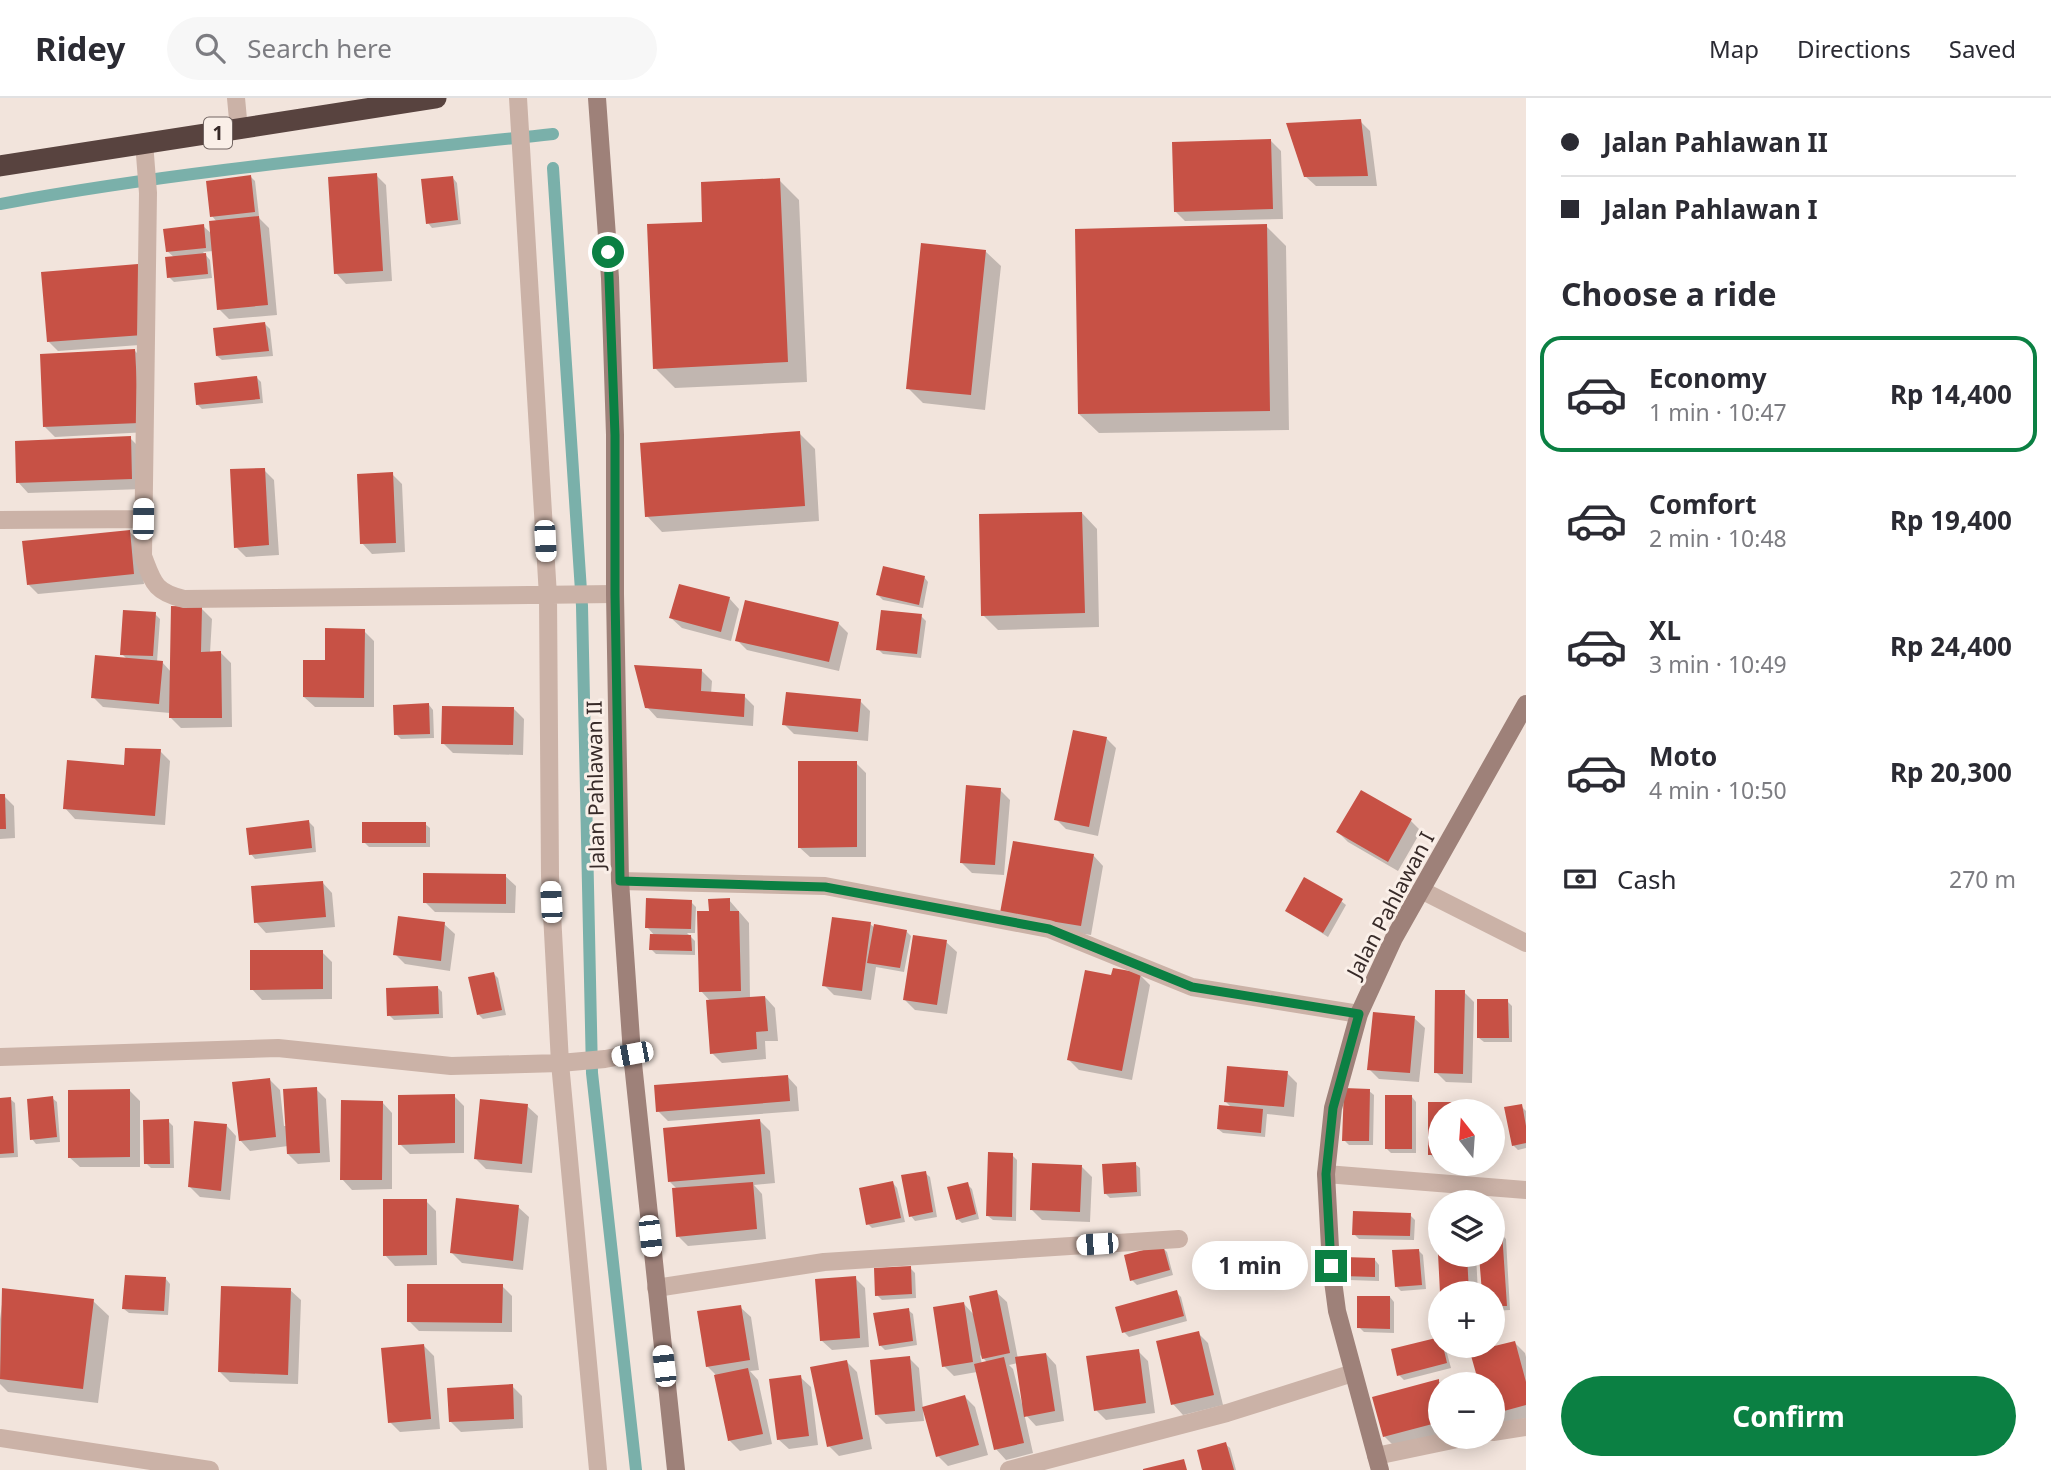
<!DOCTYPE html>
<html lang="en">
<head>
<meta charset="utf-8">
<style>
	body { margin:0; font-family:"Noto Sans",sans-serif; background:#f7f7f7; color:#2b2b33; height:100vh; display:flex; flex-direction:column; font-size:26px; white-space:nowrap }
	* { box-sizing:border-box; margin:0 }
	p { font-size:23px; color:#7c7c81 }
	.icon { flex:none; width:38px; height:38px; fill:none; stroke:currentColor; stroke-width:2; stroke-linecap:round; stroke-linejoin:round }
	.map { position:relative; flex:1; overflow:hidden }
	.drawer { display:flex; flex-direction:column; background:#fff; width:525px }
	.drawer>* { flex:none }
	.banner { display:grid; align-content:center; height:154px; padding:0 35px; background:#fff }
	.needle { width:46px; rotate:343deg }
	.buttons { position:absolute; left:1428px; top:1001px; display:grid; gap:14px }
	.buttons a { display:grid; place-items:center; width:77px; height:77px; border-radius:50%; background:#fff; box-shadow:0 4px 18px #0003; font-size:35px }
	.end { position:absolute; width:32px; height:32px; margin:-16px; border:9px solid #0b8043; background:#fff; box-shadow:0 0 0 4px #fff }
	.from { border-radius:50% }
	.bubble { position:absolute; height:49px; border-radius:24px; background:#fff; box-shadow:0 4px 18px #0003; font-size:23px; font-weight:700; line-height:49px; text-align:center }
	.car { position:absolute; width:21px; height:42px; margin:-21px -10px; border-radius:9px; box-shadow:0 0 5px 2px #0007; background:linear-gradient(#fff 24%,#345 0 40%,#fff 0 76%,#345 0 86%,#fff 0) }
	.banner b { display:flex; align-items:center; gap:24px; height:66px; font-size:26px }
	.banner b+b { border-top:2px solid #e1e1e2 }
	.banner i { width:18px; height:18px; background:#2b2b33 }
	ul { padding:0; list-style:none }
	li { display:flex; align-items:center; gap:21px; height:116px; margin:0 14px 10px; padding:0 21px; border:4px solid transparent; border-radius:21px }
	li div { flex:1 }
	li b { display:block; font-size:26px }
	li em { font-style:normal; font-weight:700 }
	li.active { border-color:#0b8043 }
	li>.icon { width:63px; height:63px; stroke-width:1.5 }
	h2 { padding:0 35px; font-size:32px; line-height:84px }
	.pay { display:flex; align-items:center; gap:18px; height:77px; padding:0 35px; font-size:26px }
	.pay p { margin-inline-start:auto }
	.primary-button { display:flex; gap:14px; margin-top:auto; padding:14px 35px }
	.primary-button a { flex:1; height:80px; border-radius:42px; background:#0b8043; color:#fff; font-size:28px; font-weight:700; line-height:80px; text-align:center }
	header { display:flex; align-items:center; gap:42px; box-sizing:border-box; height:98px; padding:0 35px; background:#fff; border-bottom:2px solid #e1e1e2 }
	header strong { font-size:33px }
	nav { display:flex; gap:38px; margin-inline-start:auto; font-size:24px }
	.search { width:490px; height:63px; background:#f7f7f7; display:flex; align-items:center; gap:18px; box-sizing:border-box; padding:0 24px; border-radius:38px; color:#7c7c81; font-size:26px }
	main { display:flex; flex:1; min-height:0 }
	.map>svg:first-child { display:block }
	.shadow { fill:#0003; fill-rule:evenodd }
	.lines { fill:none; stroke-linecap:round; stroke-linejoin:round }
	.stream { stroke:#7ab0aa; stroke-width:12 }
	.building { fill:#c75145 }
	.street { stroke:#cbb2a7; stroke-width:18 }
	.secondary { stroke:#9e8179; stroke-width:18 }
	.highway { stroke:#58433f; stroke-width:21 }
	.route { stroke:#0b8043; stroke-width:9 }
	.labels { text-anchor:middle; stroke-width:6; stroke-linejoin:round; paint-order:stroke }
	.shield { fill:#faefe8; stroke:#726562; stroke-width:2 }
	.shield-label { font-size:19px; font-weight:bold; fill:#372a28 }
	.street-label { font-size:21px; fill:#372a28; stroke:#faefe8 }
</style>
</head>
<body>
<header>
<strong>Ridey</strong>
<div class="search"><svg class="icon" aria-label="search" viewBox="0 0 24 24"><circle cx="10" cy="10" r="6"/><path d="M15 15l6 6"/></svg>Search here</div>
<nav><a>Map</a><a>Directions</a><a>Saved</a></nav>
</header>
<main>
<div class="map">
<svg width="1526" height="1372" viewBox="0 0 1526 1372">
	<rect width="100%" height="100%" fill="#f2e4dc"/>
	<path class="shadow" d="M1360,23l10,10 7,55h-61l-11,-10z
		M1271,43l10,10 2,68 -98,2 -10,-10z
		M376,77l10,10 6,96 -46,3 -10,-11z
		M250,78l5,5 4,35h-2l12,12 8,87 -48,4 -10,-10 -6,-58 -10,1 7,8 2,18 -38,4 -5,-5 6,-19 -8,-7 36,-25 9,8 5,-12 -5,-6z
		M453,80l4,5 4,41 -29,4 -4,-5z
		M779,82l20,20 8,182 -132,6 -20,-20 49,-145z
		M1266,128l20,20 3,184 -190,3 -20,-19z
		M985,153l16,15 -16,144 -62,-7 -15,-15z
		M137,168l11,10 5,68 -95,7 -10,-10z
		M265,226l5,5 3,27 -51,4 -5,-4z
		M135,253l10,10 3,71 -93,5 -10,-10z
		M257,280l4,4 2,21 -61,6 -5,-5z
		M799,335l16,16 4,72 -157,11 -15,-16z
		M130,340l10,10 2,41 -114,4 -10,-11z
		M264,372l10,10 5,75 -33,2 -10,-10z
		M392,376l10,10 3,68 -33,2 -10,-11z
		M1082,415l15,16 2,98 -101,3 -15,-15z
		M129,433l10,11 5,42 -106,10 -10,-10z
		M924,479l4,5 -5,26 -40,-8 -5,-5z
		M729,500l10,11 -8,32 -49,-13 -11,-10z
		M201,510l11,11 -2,34h11l10,10 1,64 -51,1 -11,-11v-4l-67,-6 -10,-10 34,-38 -5,-5 33,-40 5,5 -3,43h5l9,10z
		M921,518l5,5 -5,37 -38,-4 -5,-5z
		M838,525l10,10 -9,38 -92,-21 -10,-10z
		M364,533l10,10v66h-59l-11,-10 23,-35z
		M702,573l10,10 -1,13 33,2 10,10 -1,20 -96,-8 -10,-11z
		M860,603l10,10 -2,30 -74,-7 -10,-10z
		M429,607l4,5 1,28 -33,1 -5,-5z
		M514,611l10,10 -1,36 -70,-2 -10,-10z
		M1106,640l10,10 -18,88 -32,-7 -10,-10z
		M160,653l10,10 -5,64 -90,-6 -10,-11 61,-42z
		M856,665l10,10v84h-56l-11,-10z
		M1000,692l10,10 -6,75 -32,-2 -10,-10z
		M1362,694l49,29 10,10 -23,40 -50,-29 -10,-10z
		M0,698h4l10,10 1,32 -15,1z
		M309,724l5,5 2,25 -61,7 -4,-5z
		M425,726l5,4v19h-61l-5,-5z
		M1093,757l10,11 -12,69 -79,-12z
		M505,778l11,10 -1,27 -80,-1 -10,-10z
		M322,784l10,11 3,34 -69,6 -10,-11z
		M729,802l20,23 1,75 15,-1 10,11 3,33h-13l1,18 -44,4 -10,-10 -1,-51 -10,-11 9,-78z
		M1341,803l5,4 -18,32 -41,-26z
		M691,804l5,5 -1,26h-8l8,8v14l-39,-1 -5,-5 4,-13 -8,-9z
		M444,826l11,10 -5,37 -45,-7 -10,-10z
		M870,826l5,4 31,3 5,5 -7,36 -28,-5 -5,33 -37,-5 -10,-10z
		M946,844l11,10 -10,62 -32,-4 -10,-10z
		M322,854l10,10v37l-70,1 -10,-11z
		M493,875l5,5 8,37 -23,4 -5,-5z
		M1140,877l10,10 -18,95 -53,-10 -10,-10 44,-83z
		M438,890l4,4 1,26 -49,2 -5,-5z
		M1464,894l10,10 -2,81 -26,-1 -10,-10z
		M1507,903l5,5v36h-28l-5,-4z
		M1414,920l11,10 -6,54 -40,-3 -10,-10z
		M1287,975l10,10 -3,34 -27,-3 -2,23 -42,-4 -5,-4 14,-21 -7,-7z
		M787,978l10,11 2,24 -131,10 -10,-10z
		M270,982l10,10 4,36h3l29,-37 10,10 4,63 -32,2 -10,-10v-8l-38,5 -10,-11z
		M130,993l10,10v66h-60l-11,-10z
		M1369,993l5,4 -1,50h-24l-5,-5z
		M454,998l10,10v47l-54,1 -10,-10z
		M1412,999l4,5v51h-25l-5,-5z
		M52,1000l5,4 3,40 -24,2 -4,-5z
		M0,1001h10l5,4 3,54 -18,1z
		M382,1004l10,11v76l-40,1 -10,-11z
		M1430,1005l22,1 5,4v3h-17v48h-5l-5,-5z
		M527,1008l11,10 -6,57 -46,-4 -10,-10z
		M1521,1008l5,5v37l-8,2 -5,-5z
		M168,1023l5,5 1,42h-23l-5,-5z
		M760,1023l10,10 5,52 -21,2 8,9 4,45 -78,7 -10,-10v-46l-8,-8z
		M226,1027l10,11 -6,64 -30,-3 -10,-10z
		M1012,1057l5,5 -1,61 -23,-1 -5,-4z
		M1135,1066l5,4 1,28 -31,2 -5,-5z
		M1082,1069l10,10 -2,45 -48,-2 -10,-10z
		M925,1075l5,4 7,40 -22,4 -4,-5z
		M893,1085l4,5 8,34 -33,6 -4,-4z
		M967,1086l5,5 7,30 -17,4 -5,-4z
		M426,1103l10,10 1,54 -42,1 -10,-11z
		M518,1109l11,10 -6,53 -61,-7 -10,-10z
		M1410,1117l5,5 -1,20 -55,-1 -5,-5z
		M1438,1117h2v40h36l2,38h-36z
		M1501,1136l5,5 4,71 -17,1v-18h-10l-2,-38h12v-20z
		M1162,1149l5,5 6,23 -36,10 -5,-5z
		M1419,1153l4,4 3,34 -25,2 -5,-5z
		M1375,1162l4,5v16l-30,-1 -5,-5z
		M910,1170l5,5 1,25 -34,2 -5,-5z
		M855,1180l10,10 4,59 -37,3 -11,-10z
		M166,1181l4,5 -2,31 -39,-2 -5,-4z
		M502,1188l10,10v36l-93,-1 -10,-10z
		M4,1192l89,11 16,15 -11,87 -90,-11 -8,-8v-65z
		M290,1192l11,10 -3,84 -68,-2 -10,-10z
		M996,1194l11,10 11,57 28,-5 10,11 8,56 -28,5 -12,-13 9,40 -27,7 -10,-11 -19,-77 -23,4 -10,-10 20,-62 10,11zM980,1257l8,8 -6,1zM1018,1265l6,41h-2l-9,-35 -4,-4z
		M1176,1194l5,5 6,24 -58,16 -5,-5z
		M1390,1199l4,5v31l-30,-1 -5,-5z
		M740,1209l11,10 8,53 -9,1 8,9 14,64 -32,7 -10,-10 -15,-67 -8,-8z
		M908,1212l5,4 4,31 -32,5 -5,-5z
		M1198,1235l10,10 15,62 -40,10 -10,-11z
		M1440,1241v7h5l6,22 -47,12 -5,-5 -6,-24z
		M1515,1245l10,10 1,4v61l-27,7 -6,-6v-35h-13l-8,-30z
		M424,1248l10,10 6,73 -40,3 -10,-10z
		M1138,1253l10,10 7,52 -49,7 -10,-10z
		M909,1260l10,10 4,41 42,-12 10,10 13,48 -40,11 -10,-10 -15,-47 1,12 -38,3 -10,-10z
		M847,1264l10,10 15,77 -33,7 -10,-10z
		M800,1279l11,10 7,58 -29,4 -11,-10z
		M1438,1283l4,3 -2,50 -46,12 -10,-10z
		M512,1288l10,10 1,32 -62,4 -11,-11z
		M1225,1346l5,4 6,22h-32z"/>
	<g class="lines">
		<path class="stream" d="M553,70l29,438 10,467 44,397
			M0,106c183,-34 368,-50 553,-70"/>
	</g>
	<path class="building" d="M1361,21l7,57 -64,1 -18,-54z
		M1271,41l2,70 -99,3 -2,-70z
		M377,75l6,98 -49,3 -6,-97z
		M251,77l4,37 -45,5 -4,-36z
		M453,78l5,44 -32,4 -5,-45z
		M780,80l8,184 -135,7 -6,-145 55,-2 -1,-40z
		M259,118l9,89 -51,5 -8,-89z
		M204,126l2,24 -40,4 -3,-23z
		M1267,126l3,187 -192,3 -3,-185z
		M921,145l65,7 -15,145 -65,-6z
		M206,155l2,21 -41,4 -2,-21z
		M138,166l5,71 -96,7 -6,-70z
		M265,224l4,29 -53,5 -3,-28z
		M135,251l4,74 -96,4 -3,-73z
		M257,278l3,23 -64,6 -2,-22z
		M800,333l5,75 -160,11 -5,-74z
		M131,338l1,43 -116,4 -1,-42z
		M265,370l4,77 -35,3 -4,-79z
		M393,374l3,71 -36,1 -3,-70z
		M1082,414l3,101 -104,3 -2,-102z
		M130,432l4,44 -107,11 -5,-44z
		M883,468l42,10 -6,29 -43,-10z
		M679,486l51,13 -9,35 -52,-14z
		M745,502l94,22 -10,40 -94,-21z
		M171,508l31,1 -1,45 20,-1 1,67h-53z
		M123,512l33,2 -3,44 -33,-1z
		M881,512l41,4 -5,40 -41,-4z
		M325,530l40,1 -1,69 -61,-1v-37h22z
		M95,557l68,6 -4,43 -68,-6z
		M634,567l68,4 -1,22 44,3 -1,23 -99,-9z
		M786,594l75,7 -3,33 -76,-7z
		M429,605l1,31 -36,1 -1,-30z
		M442,608l72,1 -1,38 -72,-1z
		M1073,632l34,7 -18,90 -35,-7z
		M125,650l36,1 -6,67 -92,-7 4,-49 57,5z
		M798,663h59v86l-59,1z
		M966,687l35,3 -6,77 -35,-2z
		M1361,692l51,29 -24,43 -52,-30z
		M0,696h5l1,35h-6z
		M309,722l3,28 -63,7 -3,-27z
		M362,724h64v21h-64z
		M1013,743l81,13 -13,72 -81,-13z
		M423,775l83,1v30l-83,-1z
		M1304,779l39,22 -20,34 -38,-22z
		M323,783l3,36 -72,6 -3,-37z
		M646,800l46,2 -1,29 -46,-1z
		M730,800v13h9l2,80 -42,1 -2,-81h12l-1,-12z
		M398,818l47,6 -4,39 -48,-6z
		M832,819l39,5 -9,69 -40,-5z
		M874,826l33,6 -7,38 -33,-5z
		M650,836l41,1 1,16 -43,-1z
		M913,837l34,5 -10,65 -34,-5z
		M250,852h73v39l-73,1z
		M1113,870l28,5 -19,98 -55,-11 18,-90 26,5z
		M494,874l8,38 -25,5 -9,-38z
		M438,888l1,28 -52,2 -1,-28z
		M1435,892h30l-2,84 -29,-1z
		M765,898l3,35 -12,1 1,17 -47,5 -4,-54z
		M1477,901h31l1,39h-32z
		M1373,914l42,4 -5,57 -43,-3z
		M1227,968l61,5 -4,36 -60,-5z
		M788,977l2,26 -134,11 -2,-27z
		M270,980l6,59 -37,4 -7,-59z
		M317,989l3,66 -33,1 -4,-65z
		M1344,990l26,1 -1,52h-27z
		M130,991v68l-62,1v-68z
		M455,996v49l-57,2v-50z
		M1385,997h27v54h-27z
		M53,998l4,41 -27,3 -3,-41z
		M11,999l3,56 -14,1v-56z
		M480,1001l48,5 -6,60 -48,-5z
		M341,1002l42,1 -1,79h-42z
		M1428,1004h25v9h-13v44h-12z
		M1522,1006l4,22v17l-14,3 -8,-39z
		M1219,1007l44,4 -2,24 -44,-4z
		M169,1021l1,45h-26l-1,-44z
		M760,1021l5,55 -97,8 -5,-54z
		M194,1023l33,3 -6,67 -33,-4z
		M988,1054l25,1 -1,64 -26,-1z
		M1136,1064l1,30 -33,2 -2,-30z
		M1032,1065l50,2 -2,47 -50,-2z
		M926,1073l7,41 -24,5 -8,-42z
		M893,1083l8,37 -35,7 -7,-37z
		M753,1084l4,47 -81,8 -4,-49z
		M968,1084l8,32 -20,6 -9,-33z
		M456,1100l63,7 -6,56 -63,-8z
		M383,1101h44v56l-44,1z
		M1353,1113l58,2 -1,23 -58,-1z
		M1436,1115h4v42h27l2,38h-29z
		M1502,1134l5,74h-14v-13h-11l-3,-38h14v-22z
		M1163,1147l7,25 -40,11 -6,-26z
		M1419,1151l3,36 -27,2 -3,-37z
		M1344,1159l31,1v19l-33,-1z
		M911,1168l1,28 -37,2 -1,-28z
		M125,1177l41,2 -2,34 -42,-2z
		M856,1178l4,62 -40,3 -5,-62z
		M407,1186h96l-1,39 -95,-1z
		M221,1188l70,2 -3,87 -70,-3z
		M2,1190l92,11 -11,90 -83,-10z
		M997,1192l13,63 -28,6 -13,-63z
		M1177,1192l7,26 -62,17 -7,-26z
		M1357,1198h33v33l-33,-1z
		M964,1204l9,60 -31,5 -9,-60z
		M741,1207l9,55 -44,7 -9,-56z
		M909,1210l4,33 -34,5 -6,-33z
		M1199,1233l15,64 -43,10 -15,-64z
		M1440,1239v9h3l4,17 -50,13 -6,-27z
		M1515,1243l11,41v23l-33,9v-30h-14l-9,-32z
		M424,1246l7,75 -43,4 -7,-75z
		M1139,1251l7,54 -52,8 -8,-55z
		M1046,1255l9,58 -31,6 -9,-60z
		M910,1258l5,55 -40,4 -5,-55z
		M1004,1259l20,86 -30,7 -20,-86z
		M847,1262l16,79 -36,8 -17,-80z
		M748,1270l15,66 -35,7 -14,-66z
		M801,1277l8,61 -32,4 -8,-61z
		M1439,1281l1,43 -57,15 -11,-40z
		M513,1286l1,35 -65,3 -2,-34z
		M965,1297l14,50 -43,12 -14,-50z
		M1226,1344l8,28h-32l-5,-20z
		M1184,1361l3,11h-44v-1z"/>
	<g class="lines">
		<path class="street" d="M236,0l3,32
			M518,0l30,498 2,280 10,187 38,407
			M144,44l4,51 -5,363c10,26 11,36 41,43l431,-5
			M0,422l143,-1
			M620,783l205,5 224,43 143,58 167,27
			M1421,792l105,53
			M0,959l278,-9 173,18 109,-3 45,-4 27,-5
			M1326,1076l200,16
			M656,1190l168,-26 355,-23
			M1493,1334l33,-5
			M0,1340l210,32
			M1376,1358l91,-19
			M1009,1372l218,-57 126,-40"/>
		<path class="secondary" d="M597,0l13,180 5,157v159l5,287 12,173 44,416
			M1380,1372l-43,-159 -6,-45 -5,-92 7,-66 26,-94 35,-76 132,-234"/>
		<path class="highway" d="M0,68l436,-68"/>
	</g>
	<g class="lines">
		<path class="route" d="M608,154l7,183v159l5,287 205,6 224,42 143,58 167,27 -26,94 -7,66 5,92"/>
	</g>
	<g class="labels">
		<rect class="shield" x="204" y="19.5" width="28" height="31" rx="5"/>
		<g class="shield-label">
			<text x="218" y="42">1</text>
		</g>
		<g class="street-label">
			<text transform="translate(596 687) rotate(-91)" y="7">Jalan Pahlawan II</text>
			<text transform="translate(1391 807) rotate(-62)" y="7">Jalan Pahlawan I</text>
		</g>
	</g>
</svg>
<div class="buttons">
<a><svg class="needle" viewBox="-14 -14 28 28"><path d="M0-13l5 13h-10z" fill="#e53935"/><path d="M0 13l5-13h-10z" fill="#7c7c81"/></svg></a>
<a><svg class="icon" aria-label="layers" viewBox="0 0 24 24"><path d="M12 4l9 5-9 5-9-5zM3 14l9 5 9-5"/></svg></a>
<a>+</a>
<a>−</a>
</div>
<i class="end from" style="left:608px;top:154px"></i>
<i class="end" style="left:1331px;top:1168px"></i>
<div class="bubble" style="left:1192px;top:1143px;width:116px">1 min</div>
<i class="car" style="left:143px;top:421px;rotate:1deg"></i>
<i class="car" style="left:545px;top:443px;rotate:177deg"></i>
<i class="car" style="left:551px;top:804px;rotate:357deg"></i>
<i class="car" style="left:632px;top:956px;rotate:259deg"></i>
<i class="car" style="left:650px;top:1138px;rotate:174deg"></i>
<i class="car" style="left:1097px;top:1146px;rotate:266deg"></i>
<i class="car" style="left:664px;top:1268px;rotate:353deg"></i>
</div>
<section class="drawer">
<div class="banner">
<b><i class="from"></i>Jalan Pahlawan II</b>
<b><i></i>Jalan Pahlawan I</b>
</div>
<h2>Choose a ride</h2>
<ul>
<li class="active"><svg class="icon" aria-label="car" viewBox="0 0 24 24"><path d="M5 17H2v-5l4-1 3-4h7l3 4 3 1v5h-3M9 17h6M6 11h13"/><circle cx="7" cy="17" r="2"/><circle cx="17" cy="17" r="2"/></svg><div><b>Economy</b><p>1 min · 10:47</p></div><em>Rp 14,400</em></li>
<li><svg class="icon" aria-label="car" viewBox="0 0 24 24"><path d="M5 17H2v-5l4-1 3-4h7l3 4 3 1v5h-3M9 17h6M6 11h13"/><circle cx="7" cy="17" r="2"/><circle cx="17" cy="17" r="2"/></svg><div><b>Comfort</b><p>2 min · 10:48</p></div><em>Rp 19,400</em></li>
<li><svg class="icon" aria-label="car" viewBox="0 0 24 24"><path d="M5 17H2v-5l4-1 3-4h7l3 4 3 1v5h-3M9 17h6M6 11h13"/><circle cx="7" cy="17" r="2"/><circle cx="17" cy="17" r="2"/></svg><div><b>XL</b><p>3 min · 10:49</p></div><em>Rp 24,400</em></li>
<li><svg class="icon" aria-label="car" viewBox="0 0 24 24"><path d="M5 17H2v-5l4-1 3-4h7l3 4 3 1v5h-3M9 17h6M6 11h13"/><circle cx="7" cy="17" r="2"/><circle cx="17" cy="17" r="2"/></svg><div><b>Moto</b><p>4 min · 10:50</p></div><em>Rp 20,300</em></li>
</ul>
<div class="pay"><svg class="icon" aria-label="cash" viewBox="0 0 24 24"><path d="M3 7h18v10H3z"/><circle cx="12" cy="12" r="2"/></svg>Cash<p>270 m</p></div>
<div class="primary-button"><a>Confirm</a></div>
</section>
</main>
</body>
</html>
